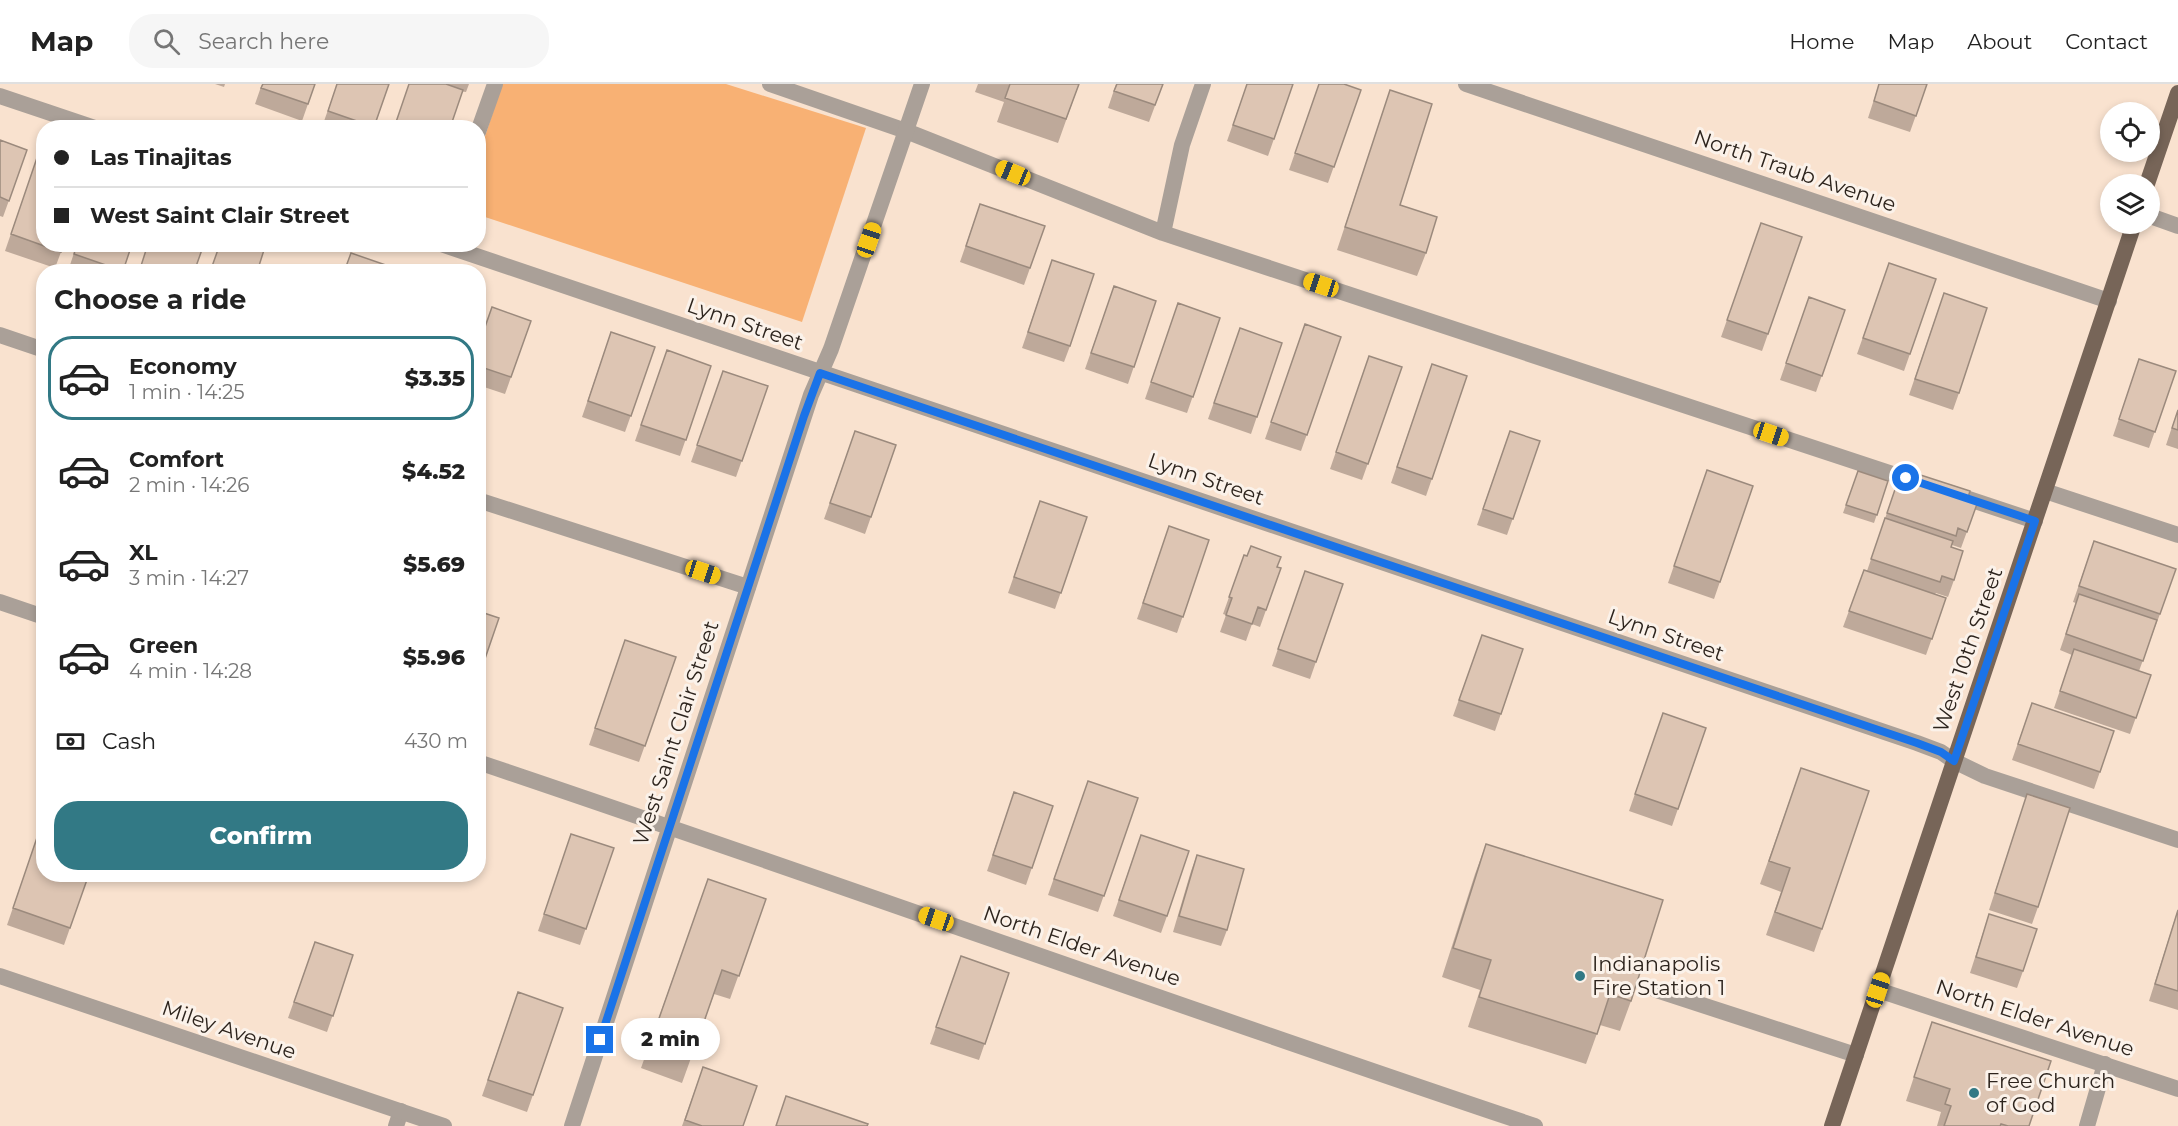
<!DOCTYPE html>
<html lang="en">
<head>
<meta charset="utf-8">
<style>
	body { margin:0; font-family:Montserrat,sans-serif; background:#f6f6f6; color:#222; height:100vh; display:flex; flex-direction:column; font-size:22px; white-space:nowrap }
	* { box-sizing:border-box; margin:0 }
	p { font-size:20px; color:#767676 }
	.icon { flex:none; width:33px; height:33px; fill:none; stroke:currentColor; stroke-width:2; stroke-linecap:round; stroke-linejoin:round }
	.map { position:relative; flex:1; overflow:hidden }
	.drawer { position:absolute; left:36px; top:180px; width:450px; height:618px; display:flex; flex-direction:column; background:#fff; border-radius:24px; box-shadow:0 3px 9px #0003 }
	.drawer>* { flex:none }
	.top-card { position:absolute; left:36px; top:36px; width:450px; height:132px; border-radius:24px; box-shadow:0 3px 9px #0003; display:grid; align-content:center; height:132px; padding:0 18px; background:#fff }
	.controls { position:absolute; left:2100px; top:18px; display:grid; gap:12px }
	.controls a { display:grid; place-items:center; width:60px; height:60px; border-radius:50%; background:#fff; box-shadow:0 3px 9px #0003; font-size:30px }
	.end { position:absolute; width:27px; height:27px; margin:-14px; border:8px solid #1a73e8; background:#fff; box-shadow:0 0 0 3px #fff }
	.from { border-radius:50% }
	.bubble { position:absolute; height:42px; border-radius:21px; background:#fff; box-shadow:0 3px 9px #0003; font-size:20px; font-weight:800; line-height:42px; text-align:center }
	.car { position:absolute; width:18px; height:36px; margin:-18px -9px; border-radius:8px; box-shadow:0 0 4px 2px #0007; background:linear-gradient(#f5c518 24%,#345 0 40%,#f5c518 0 76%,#345 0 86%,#f5c518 0) }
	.top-card b { display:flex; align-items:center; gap:21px; height:57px; font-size:22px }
	.top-card b+b { border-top:2px solid #e0e0e0 }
	.top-card i { width:15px; height:15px; background:#222 }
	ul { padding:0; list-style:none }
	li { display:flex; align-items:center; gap:18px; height:84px; margin:0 12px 9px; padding:0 6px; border:3px solid transparent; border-radius:24px }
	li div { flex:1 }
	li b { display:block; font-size:22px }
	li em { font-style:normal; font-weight:800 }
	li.on { border-color:#327985 }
	li>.icon { width:54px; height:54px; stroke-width:1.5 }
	h2 { padding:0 18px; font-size:27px; line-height:72px }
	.pay { display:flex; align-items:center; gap:15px; height:66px; padding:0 18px; font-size:22px }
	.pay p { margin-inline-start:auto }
	.action { display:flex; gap:12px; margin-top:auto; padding:12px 18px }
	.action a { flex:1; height:69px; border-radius:24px; background:#327985; color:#fff; font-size:24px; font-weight:800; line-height:69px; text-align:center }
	header { display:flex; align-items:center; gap:36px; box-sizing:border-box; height:84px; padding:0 30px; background:#fff; border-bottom:2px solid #e0e0e0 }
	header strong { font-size:28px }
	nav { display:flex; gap:33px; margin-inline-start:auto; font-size:21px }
	.search { width:420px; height:54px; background:#f6f6f6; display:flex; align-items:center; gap:15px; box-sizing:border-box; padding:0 21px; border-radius:24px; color:#767676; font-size:22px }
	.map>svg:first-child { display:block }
	.green { fill:#f8b174 }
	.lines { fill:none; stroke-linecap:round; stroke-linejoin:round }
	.service { stroke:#aaa098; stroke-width:16 }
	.minor { stroke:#aaa098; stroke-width:16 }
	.primary { stroke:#776558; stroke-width:16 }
	.wall { fill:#bea99a }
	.building { fill:#ddc5b3; stroke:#9b8a7d; stroke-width:1.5 }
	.route { stroke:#1a73e8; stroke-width:8 }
	.poi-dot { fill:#327985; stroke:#fbf2ea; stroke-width:2 }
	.labels { text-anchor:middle; stroke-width:6; stroke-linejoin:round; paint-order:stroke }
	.street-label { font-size:21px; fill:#2d241d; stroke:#fbf2ea }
	.poi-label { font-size:21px; fill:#2d241d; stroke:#fbf2ea; text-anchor:start }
</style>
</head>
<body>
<header>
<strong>Map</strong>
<div class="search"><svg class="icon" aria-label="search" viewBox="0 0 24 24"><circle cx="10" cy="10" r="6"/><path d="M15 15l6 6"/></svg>Search here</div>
<nav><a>Home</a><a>Map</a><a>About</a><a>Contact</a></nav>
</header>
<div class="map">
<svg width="2178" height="1042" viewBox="0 0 2178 1042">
	<rect width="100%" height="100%" fill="#f9e2cf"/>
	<path class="green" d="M502,0h224l140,44 -64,194 -323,-107v-60z"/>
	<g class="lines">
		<path class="service" d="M770,0l136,47 257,102 757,250
			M478,48l17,-48
			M2150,132l28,10
			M1163,149l19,-88 21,-61
			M0,251l44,15
			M1948,408l87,29
			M478,416l270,87
			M1954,677l31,15 193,64
			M1656,906l200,65
			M396,1042l5,-15
			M2087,1042l18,-62"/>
		<path class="minor" d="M1466,0l643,217
			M0,12l95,32
			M441,160l1476,499 24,9 13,9
			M2045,407l133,44
			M0,518l44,15
			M478,678c354,119 704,246 1057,364
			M0,892l444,150
			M1878,906l300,99
			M572,1042l239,-731 20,-46 91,-265"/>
		<path class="primary" d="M2147,100l31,-91
			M1832,1042l302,-902"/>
	</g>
	<path class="wall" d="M215,0h10l-1,3z
		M262,0h53l-13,37 -47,-17z
		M337,0h52l-15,44 -52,-1z
		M409,0h60l-3,8z
		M978,0h101l-21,59 -61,-21 7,-20 -29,-10z
		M1116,0h47l-14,38 -41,-14z
		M1247,0h46l-25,72 -41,-15z
		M1319,0l42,6 -33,93 -39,-13z
		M1879,0h48l-17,48 -42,-14z
		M1390,6l10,115 26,48 -9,23 -80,-26z
		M0,56l27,10 -24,67 -3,-1z
		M41,62l23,98 -9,24 -50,-17z
		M980,120l65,22 -21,59 -64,-23z
		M1761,139l41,14 -40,114 -41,-14z
		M77,160l46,27h-55z
		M1052,176l18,86 -6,16 -42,-14z
		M1889,179l47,16 -32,92 -47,-17z
		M1114,202l42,15 -28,83 -43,-15z
		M1809,213l36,13 -29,82 -36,-12z
		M1178,219l42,15 -33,95 -42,-14z
		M1938,226l21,83 -6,17 -44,-15z
		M531,237l-26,73 -27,-9v-39z
		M1305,240l36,13 -40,114 -36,-12z
		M1240,244l42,15 -31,91 -43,-15z
		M611,248l44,15 -30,85 -43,-15z
		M667,266l44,16 -31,90 -45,-15z
		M1369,272l33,11 -40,113 -32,-11z
		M2139,275l37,12 -27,77 -36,-12z
		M1432,280l35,12 -41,120 -35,-13z
		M723,287l45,15 -32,91 -45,-15z
		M2178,325v40l-12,-4z
		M855,347l41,14 -31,89 -41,-15z
		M1510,347l30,10 -33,94 -30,-10z
		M1902,385l65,32 10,3 -16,44 -9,-3 -1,2 3,33 -6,17 -12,-4 -1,1 11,4 -20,57 -83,-28 21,-57 3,1z
		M1707,386l46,16 -39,113 -46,-16z
		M1858,387l30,10 -14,42 -31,-10z
		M1040,417l47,16 -32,92 -47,-16z
		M1169,442l40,14 -32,93 -40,-14z
		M2094,457l66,73 -6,16 -15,41 12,4 -21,59 -76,-26 18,-53 -12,-5 16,-47 -3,-1z
		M1244,471l37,13 -21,59 -8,-3 -6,17 -26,-9 6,-17 -3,-1z
		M1305,487l38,13 -33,95 -38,-13z
		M1482,551l41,14 -28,82 -42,-15z
		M625,556l51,17 -37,105 -50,-17z
		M2032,619l82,28 -20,58 -82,-29z
		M1663,629l43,15 -34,98 -43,-15z
		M1801,684l21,161 -8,23 -48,-17 15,-43 -21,-8z
		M1088,697l50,17 -40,114 -50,-17z
		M1014,708l39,14 -27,79 -39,-14z
		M2027,710l11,113 -6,17 -43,-14z
		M43,736l46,54 -25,71 -57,-20z
		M571,750l43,14 -34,97 -42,-14z
		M1141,751l26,81 -6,17 -48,-17z
		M1486,760l145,157 -11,30 -20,-6 -14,39 -118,-37 12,-37 -38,-13 33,-103z
		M1197,771l30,75 -6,16 -48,-14 18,-61z
		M708,795l58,20 -36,100 -16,-5 -32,89 -41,-15z
		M2178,825v101l-29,-9z
		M1989,830l34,57 -6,17 -47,-15z
		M315,858l38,13 -26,77 -39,-14z
		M961,872l48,17 -30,87 -49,-16z
		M518,908l45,16 -36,104 -45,-16z
		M1932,938l97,104h-92l4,-14 -35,-11z
		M703,983l40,59h-61z"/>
	<path class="building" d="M263,0h52l-7,20 -47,-16z
		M337,0h52l-15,43 -46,-16z
		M409,0h37l17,6 -13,38h-56z
		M1010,0h69l-13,35 -61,-21z
		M1117,0h46l-8,21 -41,-14z
		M1247,0h46l-19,55 -41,-14z
		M1319,0h25l17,6 -27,77 -39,-14z
		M1879,0h48l-11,32 -42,-15z
		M1390,6l42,14 -32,101 37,12 -11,36 -81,-26z
		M0,56l27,10 -18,51 -9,-4z
		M41,62h3v98h20l-3,8 -50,-18z
		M980,120l65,22 -15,42 -64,-22z
		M1761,139l41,14 -34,97 -41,-14z
		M77,160h55l-9,27 -49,-17z
		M148,160h56l-10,28h-55z
		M220,160h28l16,6 -7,22h-47z
		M351,169l52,18 -59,1z
		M1052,176l42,14 -24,72 -42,-14z
		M1889,179l47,16 -26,75 -47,-16z
		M1114,202l42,15 -22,66 -43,-14z
		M1944,209l43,15 -28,85 -44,-14z
		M1809,213l36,13 -23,66 -36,-13z
		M1178,219l42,15 -27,79 -42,-15z
		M492,223l39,14 -20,56 -33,-11v-19z
		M1305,240l36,13 -34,98 -36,-13z
		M1240,244l42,15 -25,74 -43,-14z
		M611,248l44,15 -24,69 -43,-15z
		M667,266l44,16 -25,74 -45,-15z
		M1369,272l33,11 -34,97 -32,-12z
		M2139,275l37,12 -21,61 -36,-13z
		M1432,280l35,12 -35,103 -35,-12z
		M723,287l45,15 -26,75 -45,-16z
		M2178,326v20l-6,-2z
		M855,347l41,14 -25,72 -41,-14z
		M1510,347l30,10 -27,78 -30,-10z
		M1902,385l68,22 -3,10 10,3 -10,28 -9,-4 -2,8 -69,-23z
		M1707,386l46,16 -33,96 -46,-16z
		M1858,387l30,10 -11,34 -31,-10z
		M1040,417l47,16 -26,76 -47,-16z
		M1885,434l68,23 -2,6 12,4 -9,29 -12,-4 -2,6 -69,-23z
		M1169,442l40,14 -26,77 -40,-14z
		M2094,457l82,28 -16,45 -81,-28z
		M1251,462l30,11 -4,10 4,1 -15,42 -8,-3 -6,17 -26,-9 6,-17 -3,-1 15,-42 3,1z
		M1864,486l82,28 -14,41 -83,-28z
		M1305,487l38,13 -27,78 -38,-13z
		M2079,510l78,26 -14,41 -77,-27z
		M478,527l21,7 -21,61z
		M1482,551l41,14 -22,65 -42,-14z
		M625,556l51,17 -31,89 -50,-18z
		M2074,565l77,26 -15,43 -76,-27z
		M2032,619l82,28 -14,41 -82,-28z
		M1663,629l43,15 -28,81 -43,-15z
		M1801,684l68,23 -47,138 -47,-17 15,-44 -21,-7z
		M1088,697l50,17 -34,98 -50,-17z
		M1014,708l39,14 -21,62 -39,-13z
		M2027,710l43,14 -32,99 -43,-14z
		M43,736l1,54h45l-19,54 -57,-20z
		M571,750l43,14 -28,81 -42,-15z
		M1141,751l48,16 -22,65 -48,-16z
		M1486,760l177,56 -32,101 -21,-7 -13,40 -118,-37 12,-37 -38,-12z
		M1197,771l47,14 -17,61 -48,-14z
		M708,795l58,20 -27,77 -17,-6 -31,89 -41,-15z
		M2178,826v81l-23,-7z
		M1989,830l48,15 -14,42 -47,-14z
		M315,858l38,13 -20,61 -39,-14z
		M961,872l48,17 -24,71 -49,-17z
		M518,908l45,16 -30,87 -45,-15z
		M1932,938l119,39 -22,65h-21l-7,-2 -1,2h-56l7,-20 -6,-2 5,-15 -36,-12z
		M703,983l54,19 -14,40h-41l-17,-6z
		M786,1012l82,28 -1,2h-91z"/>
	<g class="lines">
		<path class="route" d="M600,956l204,-624 16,-43 1097,370 24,9 13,9 81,-240 -129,-43"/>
	</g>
	<g class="poi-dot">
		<circle cx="1580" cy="892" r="6"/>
		<circle cx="1974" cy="1009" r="6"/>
	</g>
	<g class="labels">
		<g class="street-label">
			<text transform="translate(1795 87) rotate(19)" y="7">North Traub Avenue</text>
			<text transform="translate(745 240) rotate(19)" y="7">Lynn Street</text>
			<text transform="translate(1206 395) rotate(19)" y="7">Lynn Street</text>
			<text transform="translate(1666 551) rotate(19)" y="7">Lynn Street</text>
			<text transform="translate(1968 566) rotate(-71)" y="7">West 10th Street</text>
			<text transform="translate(676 649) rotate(-72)" y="7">West Saint Clair Street</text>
			<text transform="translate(1082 862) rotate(19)" y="7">North Elder Avenue</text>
			<text transform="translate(2035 934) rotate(18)" y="7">North Elder Avenue</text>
			<text transform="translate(229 946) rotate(19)" y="7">Miley Avenue</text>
		</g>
		<g class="poi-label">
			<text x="1592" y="887">Indianapolis<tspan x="1592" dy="24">Fire Station 1</tspan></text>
			<text x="1986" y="1004">Free Church<tspan x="1986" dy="24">of God</tspan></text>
		</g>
	</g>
</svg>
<div class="controls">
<a><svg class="icon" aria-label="locate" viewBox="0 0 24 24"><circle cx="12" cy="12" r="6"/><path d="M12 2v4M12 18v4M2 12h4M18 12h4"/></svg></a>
<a><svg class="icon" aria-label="layers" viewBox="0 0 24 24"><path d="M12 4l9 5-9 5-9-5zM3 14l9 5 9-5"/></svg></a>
</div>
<i class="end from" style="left:1906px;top:394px"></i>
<i class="end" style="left:600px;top:956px"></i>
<div class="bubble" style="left:621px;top:934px;width:99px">2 min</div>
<i class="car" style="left:1013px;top:89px;rotate:292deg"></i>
<i class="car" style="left:869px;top:156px;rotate:19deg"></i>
<i class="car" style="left:1321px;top:201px;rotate:288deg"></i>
<i class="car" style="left:1771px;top:350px;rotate:108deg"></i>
<i class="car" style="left:703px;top:488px;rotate:108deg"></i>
<i class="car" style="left:936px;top:835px;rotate:289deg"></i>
<i class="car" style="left:1878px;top:906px;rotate:18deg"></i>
<div class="top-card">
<b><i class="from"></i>Las Tinajitas</b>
<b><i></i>West Saint Clair Street</b>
</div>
<section class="drawer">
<h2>Choose a ride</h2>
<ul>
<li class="on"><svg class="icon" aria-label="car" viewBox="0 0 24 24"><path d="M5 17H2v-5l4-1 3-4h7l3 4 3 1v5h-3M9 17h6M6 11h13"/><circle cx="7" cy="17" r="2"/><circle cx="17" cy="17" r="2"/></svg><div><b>Economy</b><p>1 min · 14:25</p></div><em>$3.35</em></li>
<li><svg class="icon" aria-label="car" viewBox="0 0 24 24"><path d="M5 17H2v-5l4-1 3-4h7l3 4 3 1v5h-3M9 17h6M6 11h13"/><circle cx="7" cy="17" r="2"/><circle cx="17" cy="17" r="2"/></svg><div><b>Comfort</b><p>2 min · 14:26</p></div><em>$4.52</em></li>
<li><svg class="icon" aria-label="car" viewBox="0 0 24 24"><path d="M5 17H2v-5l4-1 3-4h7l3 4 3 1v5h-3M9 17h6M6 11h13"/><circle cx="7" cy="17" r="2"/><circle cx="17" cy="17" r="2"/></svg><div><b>XL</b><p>3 min · 14:27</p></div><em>$5.69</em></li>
<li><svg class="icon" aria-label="car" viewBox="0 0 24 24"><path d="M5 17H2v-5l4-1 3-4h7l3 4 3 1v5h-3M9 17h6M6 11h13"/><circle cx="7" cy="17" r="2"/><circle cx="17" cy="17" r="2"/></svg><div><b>Green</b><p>4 min · 14:28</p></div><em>$5.96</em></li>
</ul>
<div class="pay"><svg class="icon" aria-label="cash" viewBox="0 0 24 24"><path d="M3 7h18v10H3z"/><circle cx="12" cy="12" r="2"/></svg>Cash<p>430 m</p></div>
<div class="action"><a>Confirm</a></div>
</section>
</div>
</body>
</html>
